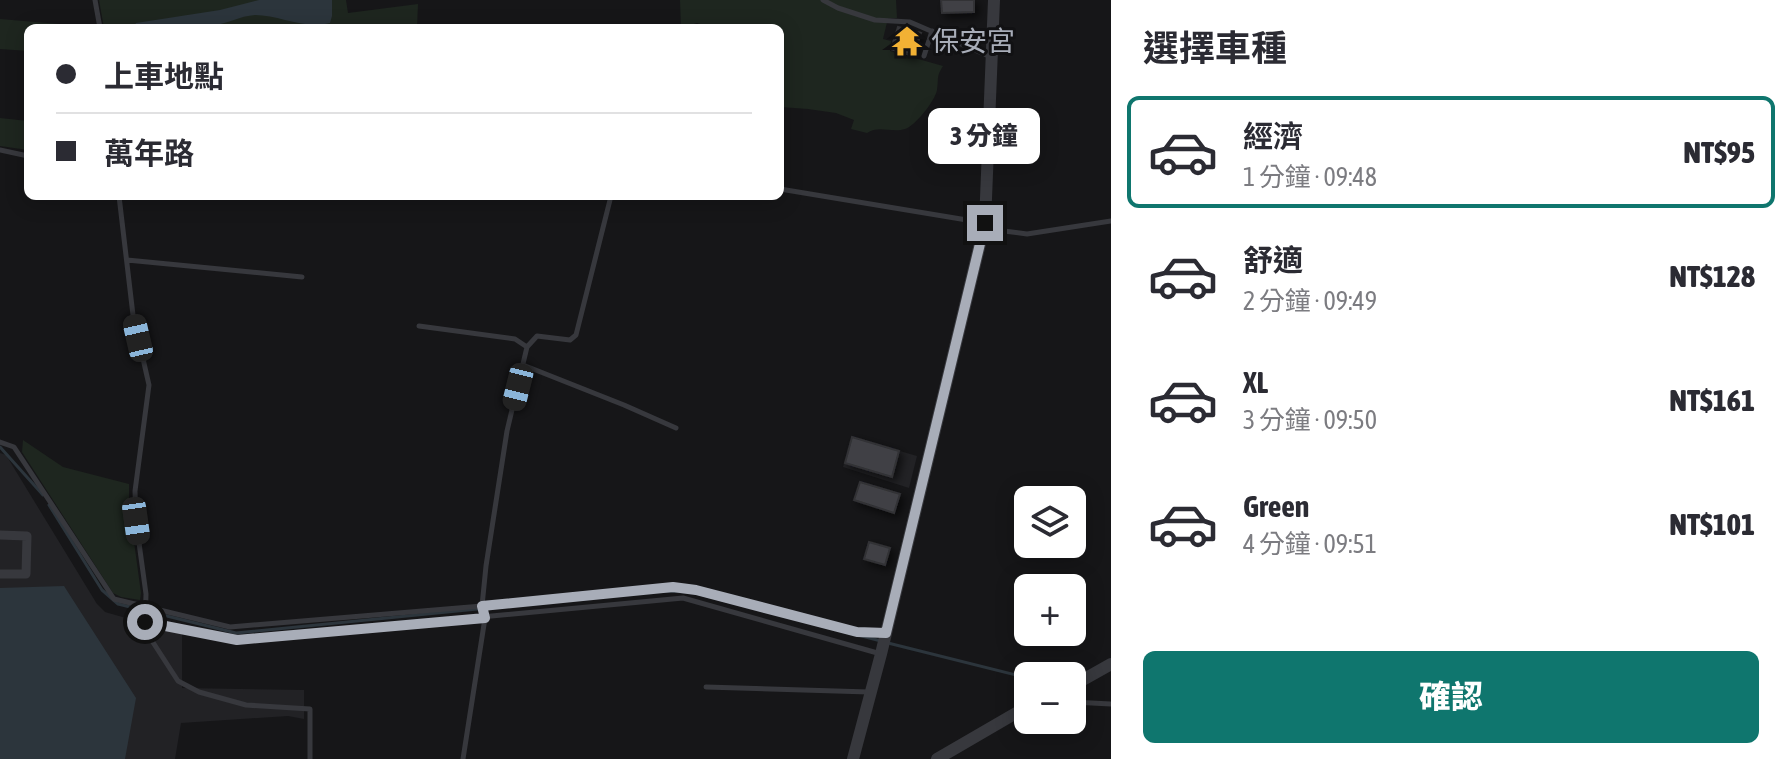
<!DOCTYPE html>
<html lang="zh-TW">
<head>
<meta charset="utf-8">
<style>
	body { margin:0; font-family:"Asap Condensed","Noto Sans TC",sans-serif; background:#f2f2f3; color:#2b2b33; height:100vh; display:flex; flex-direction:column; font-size:30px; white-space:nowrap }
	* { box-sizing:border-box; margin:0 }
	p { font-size:26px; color:#7c7c81 }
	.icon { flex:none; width:44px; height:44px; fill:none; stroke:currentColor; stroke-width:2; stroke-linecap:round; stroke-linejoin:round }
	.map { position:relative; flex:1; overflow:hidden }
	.details { display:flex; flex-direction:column; background:#fff; width:680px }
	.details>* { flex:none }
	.hud { position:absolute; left:24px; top:24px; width:760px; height:176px; border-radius:12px; box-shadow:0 4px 20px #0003; display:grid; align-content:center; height:176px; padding:0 32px; background:#fff }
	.tools { position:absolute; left:1014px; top:486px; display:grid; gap:16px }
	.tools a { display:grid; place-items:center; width:72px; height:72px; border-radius:12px; background:#fff; box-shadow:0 4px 20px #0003; font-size:40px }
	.end { position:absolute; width:36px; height:36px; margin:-18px; border:10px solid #a8adb8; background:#111; box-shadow:0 0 0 4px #111 }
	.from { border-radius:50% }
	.bubble { position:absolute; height:56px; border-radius:12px; background:#fff; box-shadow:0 4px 20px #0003; font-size:26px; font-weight:800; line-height:56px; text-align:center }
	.car { position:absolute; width:24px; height:48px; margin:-24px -12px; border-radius:10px; box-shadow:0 0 6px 2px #0007; background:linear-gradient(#222 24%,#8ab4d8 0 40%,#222 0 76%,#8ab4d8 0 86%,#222 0) }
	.hud b { display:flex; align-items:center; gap:28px; height:76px; font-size:30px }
	.hud b+b { border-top:2px solid #e1e1e2 }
	.hud i { width:20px; height:20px; background:#2b2b33 }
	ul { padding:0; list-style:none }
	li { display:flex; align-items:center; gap:24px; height:112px; margin:0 16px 12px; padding:0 16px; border:4px solid transparent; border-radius:12px }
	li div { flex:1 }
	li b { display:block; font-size:30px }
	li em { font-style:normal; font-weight:800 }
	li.on { border-color:#0f766e }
	li>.icon { width:72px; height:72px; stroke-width:1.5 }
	h2 { padding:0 32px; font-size:36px; line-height:96px }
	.primary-button { display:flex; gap:16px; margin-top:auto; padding:16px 32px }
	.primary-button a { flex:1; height:92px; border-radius:12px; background:#0f766e; color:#fff; font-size:32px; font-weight:800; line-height:92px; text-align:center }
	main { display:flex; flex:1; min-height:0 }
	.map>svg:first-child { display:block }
	.built { fill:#222225 }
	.green { fill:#1e261f }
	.water { fill:#2c353c }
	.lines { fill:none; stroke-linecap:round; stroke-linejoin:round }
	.stream { stroke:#2c353c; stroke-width:3 }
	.building { fill:#404145; stroke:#303034; stroke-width:2; filter:url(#shadow) }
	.service { stroke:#37383d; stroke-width:5 }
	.minor { stroke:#37383d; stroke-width:9 }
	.tertiary { stroke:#37383d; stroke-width:12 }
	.route { stroke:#a8adb8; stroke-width:10 }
	.labels { text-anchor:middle; stroke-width:6; stroke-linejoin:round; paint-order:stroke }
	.poi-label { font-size:28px; fill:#a8adb8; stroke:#111113; text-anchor:start }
</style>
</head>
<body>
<main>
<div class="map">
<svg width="1111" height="759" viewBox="0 0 1111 759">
	<defs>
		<filter id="shadow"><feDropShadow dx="4" dy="4" stdDeviation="4" flood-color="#0009"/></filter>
	</defs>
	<rect width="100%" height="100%" fill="#161618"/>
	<path class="built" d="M852,437l65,19 -8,32 -66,-21z
		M0,453l6,2 91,149 8,8 77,22v54l122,2v29l-16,-3 -107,7 -6,36h-175z"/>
	<path class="green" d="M99,0h247l2,13 70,-9 -1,24h-313z
		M680,0h216l1,18h-9l-5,21 8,2 -1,10 53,15c-7,11 -4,12 -6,24 -2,11 -22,36 -32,39 -13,4 -27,-4 -38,4l-16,-4 3,-9 -18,-7 -28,-4 -28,-2v-79h-68l-15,-5 -16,5z
		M0,19l95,8 1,1h-68v23l-28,-2z
		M0,118l28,3v29l-28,-4z
		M23,440l40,27 66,17v21l12,88 -1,7 -19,-3 -8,-4 -91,-141z"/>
	<path class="water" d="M259,0h73v16l-2,7c-25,7 -51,-8 -75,-8 -15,1 -29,9 -43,11 -25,4 -51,2 -76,2l-1,-3 1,-2 84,-13z
		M64,586l72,112 -11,61h-125v-171z"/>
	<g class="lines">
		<path class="stream" d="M0,447l43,48
			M49,505l53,85 16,14 118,29 421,-42 35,1 189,49
			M888,643l140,35"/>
	</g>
	<path class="building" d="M941,0h33v12l-32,1z
		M898,27l23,6 -8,23 -22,-7z
		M852,437l47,14 -7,26 -47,-14z
		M860,482l40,12 -6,19 -40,-13z
		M869,542l21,6 -5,17 -21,-6z"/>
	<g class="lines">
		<path class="service" d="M95,0l5,28
			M823,0l15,8 37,12 35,2 81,35
			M924,56l8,-25
			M0,150l28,6
			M780,189l205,34 19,8 23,3 84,-13
			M119,196l14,119 16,70 -14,106 1,30 10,73 -1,36 33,51 21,11 47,13 64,4v50
			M127,260l175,17
			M419,326l96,13 12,8
			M523,365l101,40 52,23
			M0,442l14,5 100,152 116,28 252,-21 191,-19 23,3 161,42 28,1
			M145,622l92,18 446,-42 198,56
			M706,687l163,5
			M1072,702l39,2
			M463,759l22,-141 -3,-12 4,-40 21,-135 20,-84 10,-11 33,4 6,-5 35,-139"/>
		<path class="minor" d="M0,535l27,1 -1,38h-26"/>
		<path class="tertiary" d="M1072,686l39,-22
			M853,759l28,-105 104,-431 9,-223
			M937,759l91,-53"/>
	</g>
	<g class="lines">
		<path class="route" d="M145,622l92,18 248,-22 -3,-12 191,-19 23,3 161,42 29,1 99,-410"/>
	</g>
	<defs>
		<g id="temple-bare" transform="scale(2.4)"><path d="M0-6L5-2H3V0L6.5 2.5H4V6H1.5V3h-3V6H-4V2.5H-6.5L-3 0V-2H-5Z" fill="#f2b134" stroke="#111113" stroke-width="2.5" paint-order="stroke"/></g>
	</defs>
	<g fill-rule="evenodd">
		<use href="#temple-bare" x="907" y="41"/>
	</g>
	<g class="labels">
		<g class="poi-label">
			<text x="931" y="51">保安宮</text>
		</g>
	</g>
</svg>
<div class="tools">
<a><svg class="icon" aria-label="layers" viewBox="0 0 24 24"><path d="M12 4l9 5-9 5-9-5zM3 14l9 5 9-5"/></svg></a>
<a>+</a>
<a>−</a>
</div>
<i class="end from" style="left:145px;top:622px"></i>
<i class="end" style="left:985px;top:223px"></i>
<div class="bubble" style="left:928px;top:108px;width:112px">3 分鐘</div>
<i class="car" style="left:138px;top:338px;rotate:347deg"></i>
<i class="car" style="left:518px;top:387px;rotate:194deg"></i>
<i class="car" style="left:136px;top:521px;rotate:172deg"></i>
<div class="hud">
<b><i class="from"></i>上車地點</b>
<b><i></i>萬年路</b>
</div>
</div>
<section class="details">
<h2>選擇車種</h2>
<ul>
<li class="on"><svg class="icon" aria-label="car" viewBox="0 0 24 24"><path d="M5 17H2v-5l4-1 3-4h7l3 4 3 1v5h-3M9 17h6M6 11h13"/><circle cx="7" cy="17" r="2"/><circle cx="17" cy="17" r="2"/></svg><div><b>經濟</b><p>1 分鐘 · 09:48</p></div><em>NT$95</em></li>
<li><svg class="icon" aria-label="car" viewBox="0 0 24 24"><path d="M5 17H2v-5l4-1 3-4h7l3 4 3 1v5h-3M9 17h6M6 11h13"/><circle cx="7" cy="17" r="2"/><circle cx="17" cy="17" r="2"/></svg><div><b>舒適</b><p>2 分鐘 · 09:49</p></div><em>NT$128</em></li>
<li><svg class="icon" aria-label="car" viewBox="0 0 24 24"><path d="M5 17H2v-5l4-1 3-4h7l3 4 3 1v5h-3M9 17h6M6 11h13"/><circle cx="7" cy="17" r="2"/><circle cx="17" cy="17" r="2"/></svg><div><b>XL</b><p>3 分鐘 · 09:50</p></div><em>NT$161</em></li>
<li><svg class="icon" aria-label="car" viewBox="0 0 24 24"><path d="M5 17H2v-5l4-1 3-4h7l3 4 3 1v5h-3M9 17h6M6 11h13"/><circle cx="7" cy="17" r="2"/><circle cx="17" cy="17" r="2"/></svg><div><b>Green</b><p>4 分鐘 · 09:51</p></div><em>NT$101</em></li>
</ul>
<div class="primary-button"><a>確認</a></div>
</section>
</main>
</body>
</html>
